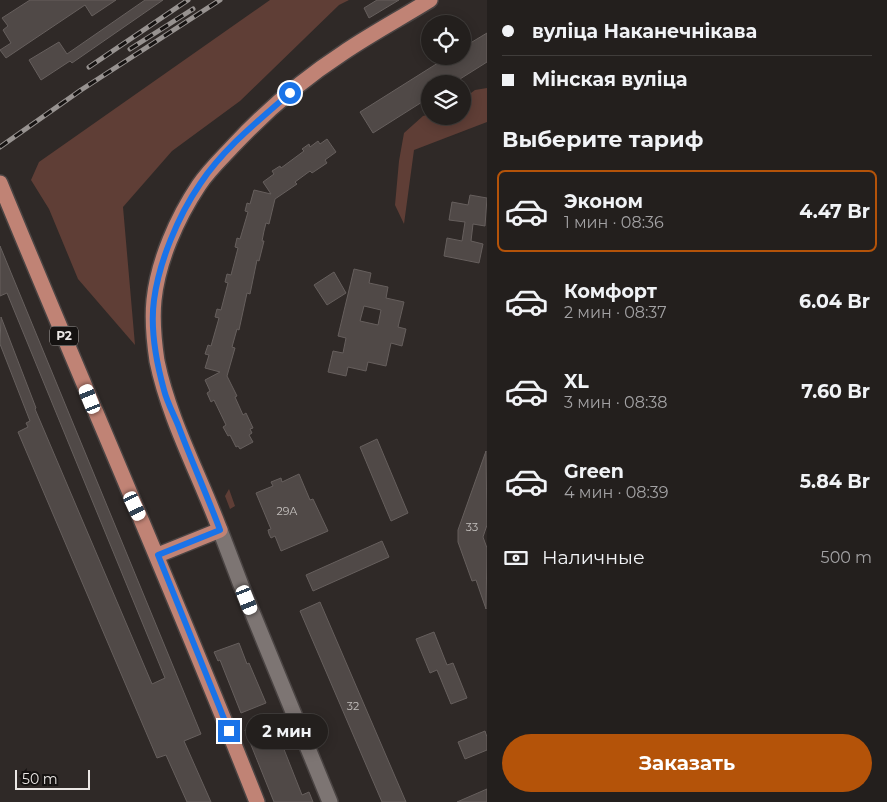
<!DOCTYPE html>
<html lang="ru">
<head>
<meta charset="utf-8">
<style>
	body { margin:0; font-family:Montserrat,sans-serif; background:#2f2c2a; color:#f1f3f6; height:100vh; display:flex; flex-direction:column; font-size:19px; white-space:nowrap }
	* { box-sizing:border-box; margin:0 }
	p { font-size:16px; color:#a3a2a4 }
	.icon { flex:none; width:28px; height:28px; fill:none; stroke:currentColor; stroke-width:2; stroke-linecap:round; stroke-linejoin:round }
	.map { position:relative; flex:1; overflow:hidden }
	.details { display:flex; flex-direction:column; background:#231f1d; width:400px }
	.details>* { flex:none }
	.hud { display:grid; align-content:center; height:110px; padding:0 15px; background:#231f1d }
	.controls { position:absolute; left:421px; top:15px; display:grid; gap:10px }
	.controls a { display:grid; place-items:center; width:50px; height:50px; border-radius:50%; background:#231f1d; box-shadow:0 2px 12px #0003,0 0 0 1px #403d3b; font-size:25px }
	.scale { position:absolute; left:15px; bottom:12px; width:75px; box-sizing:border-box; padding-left:5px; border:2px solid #ebe7e5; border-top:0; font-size:14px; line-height:18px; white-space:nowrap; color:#ebe7e5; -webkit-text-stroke:4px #151211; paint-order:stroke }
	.end { position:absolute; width:22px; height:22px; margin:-11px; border:6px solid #1a73e8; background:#fff; box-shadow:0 0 0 2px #fff }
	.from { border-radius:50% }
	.bubble { position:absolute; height:35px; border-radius:18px; background:#231f1d; box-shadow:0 2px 12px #0003,0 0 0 1px #403d3b; font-size:16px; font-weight:700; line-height:35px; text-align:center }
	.car { position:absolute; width:15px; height:30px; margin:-15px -8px; border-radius:6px; box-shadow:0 0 4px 1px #0007; background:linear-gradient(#fff 24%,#345 0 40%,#fff 0 76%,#345 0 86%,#fff 0) }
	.hud b { display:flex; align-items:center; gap:18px; height:48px; font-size:19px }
	.hud b+b { border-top:1px solid #403d3b }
	.hud i { width:12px; height:12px; background:#f1f3f6 }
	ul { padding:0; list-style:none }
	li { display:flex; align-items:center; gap:15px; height:82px; margin:0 10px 8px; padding:0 5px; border:2px solid transparent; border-radius:8px }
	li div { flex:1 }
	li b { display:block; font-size:19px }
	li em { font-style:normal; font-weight:700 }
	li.selected { border-color:#b45309 }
	li>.icon { width:45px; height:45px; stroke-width:1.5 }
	h2 { padding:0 15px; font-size:22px; line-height:60px }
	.pay { display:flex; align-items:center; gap:12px; height:55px; padding:0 15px; font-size:19px }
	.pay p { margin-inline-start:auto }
	.cta { display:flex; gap:10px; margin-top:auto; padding:10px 15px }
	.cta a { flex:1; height:58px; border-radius:30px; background:#b45309; color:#fff; font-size:20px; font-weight:700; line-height:58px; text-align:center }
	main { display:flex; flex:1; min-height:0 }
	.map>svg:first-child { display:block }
	.green { fill:#5f3e36 }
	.building { fill:#504947; stroke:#665f5d; fill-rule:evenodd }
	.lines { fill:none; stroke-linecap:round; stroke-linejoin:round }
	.minor-casing { stroke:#4a4443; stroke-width:18 }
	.major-casing { stroke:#4a4443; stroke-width:18 }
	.minor { stroke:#7d7573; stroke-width:15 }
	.major { stroke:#c08375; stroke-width:15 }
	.rail-casing { stroke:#979290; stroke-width:5 }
	.rail { stroke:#151211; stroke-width:3; stroke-dasharray:9; stroke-linecap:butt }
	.route { stroke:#1a73e8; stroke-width:6 }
	.labels { text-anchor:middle; stroke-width:4; stroke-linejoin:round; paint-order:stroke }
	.number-label { font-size:11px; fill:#c4c0be }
	.shield { fill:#151211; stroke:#aba7a5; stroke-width:1 }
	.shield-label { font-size:12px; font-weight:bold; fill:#ebe7e5 }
</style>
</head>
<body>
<main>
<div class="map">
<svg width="487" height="802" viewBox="0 0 487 802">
	<rect width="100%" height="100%" fill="#2f2927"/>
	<path class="green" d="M270,0h79l-10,5 -99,96 -68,50 -49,56 12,138 -57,-66 -29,-70 -18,-29 8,-18z
		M487,88v34l-73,28 -10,74 -9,-19 4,-44 5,-28 19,-17 7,-2v2h32l1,-17 12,-9z
		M229,489l6,17 -5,3 -5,-13z"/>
	<path class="building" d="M30,0h86l-24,16 -7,-11 -79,53 -6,-8 11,-7 -8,-13 5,-4 -6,-8z
		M145,0h18l-91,63 -2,-2 -29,19 -12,-20 30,-18 8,12z
		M377,0h22l-30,18 -5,-10z
		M487,33v29l-35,22h-22v13l-57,36 -13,-21 89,-56h13v-8z
		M327,139l9,13 -11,8 2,3 -15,10 -2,-2 -15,11 2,2 -22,15 -6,25 -3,-1 -2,8 -2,10h2l-5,20 -2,-1 -7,34 -3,-1 -8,37 -2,-1 -5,18 3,1 -8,28 10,20 -2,1 8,18 3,-2 7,15 -3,1 2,4 -3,2 4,7 -13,7 -2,-3 -2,1 -6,-12 -2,1 -5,-9 3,-2 -12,-25 -3,2 -4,-9 3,-2 -5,-11 15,-8 -15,-4 4,-13 -4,-1 3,-9 3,1 8,-28 -4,-1 2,-8 4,1 7,-27 -3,-1 2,-8 4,1 7,-27 -3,-1 2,-9 3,1 8,-27 -3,-1 2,-8 3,1 4,-14 17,4 -8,-12 11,-8 -2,-3 8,-5 1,2 23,-17 -2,-2 7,-5 1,3 8,-6 2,3z
		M470,195l17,3 -2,28 -12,-2 -2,17 12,3 -4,19 -35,-7 3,-18 15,3 3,-19 -16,-2 3,-18 16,3z
		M0,246l201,488 -17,7 27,61h-24l-21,-47 -9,3 -139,-326 10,-5 -2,-4 4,-2 -30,-77 1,-27 35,91 -1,1 117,275 13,-6 -158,-385 -7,3z
		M354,269l17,4 -2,10 19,4 -2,11 18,4 -6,25 8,2 -4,17 -11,-3 -5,23 -18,-4 -2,9 -18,-4 -2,9 -18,-4 5,-21 10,2 3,-15 -8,-2zM364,306l17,4 -3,15 -18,-4z
		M334,272l12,21 -19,12 -13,-20z
		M377,439l31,74 -17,8 -31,-74z
		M486,451l1,74 -4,12 4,11 -1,61 -10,-29 -4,1 -14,-39v-12z
		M299,474l11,26 3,-1 15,32 -47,20 -6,-15 -4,2 -2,-4 -1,-4 3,-1 -15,-36 17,-7 -2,-4 10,-4 1,4z
		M382,541l7,16 -76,34 -7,-16z
		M320,602l86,200h-24l-82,-191z
		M434,632l13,33 6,-2 14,35 -16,6 -14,-34 -7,3 -14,-34z
		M239,643l8,21 2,-1 17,40 -25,10 -21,-53 -2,1 -4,-9z
		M272,719l30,76 7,-3 4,10h-39l-29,-72z
		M485,731l2,6v13l-22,9 -7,-17z
		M487,789v13h-30z"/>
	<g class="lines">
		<g class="minor-casing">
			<path id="minor" d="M220,530l21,55 89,217"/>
		</g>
		<g class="major-casing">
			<path id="major" d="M0,183c85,207 175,411 257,619
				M158,555l62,-25c-21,-56 -51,-111 -63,-169 -3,-20 -5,-41 -3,-61 4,-39 23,-82 45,-115 10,-15 23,-27 35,-40 32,-34 69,-66 109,-92 28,-19 58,-35 87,-53"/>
		</g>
		<use href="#minor" class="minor"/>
		<use href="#major" class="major"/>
		<g class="rail-casing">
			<path id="rail" d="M130,49l63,-40
				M89,67l99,-67
				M0,147l81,-57 139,-90"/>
		</g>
		<use href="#rail" class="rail"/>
	</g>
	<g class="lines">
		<path class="route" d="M229,731l-71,-176 62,-25c-13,-35 -29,-70 -42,-105 -5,-12 -11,-23 -14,-35 -8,-29 -14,-61 -10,-90 5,-38 24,-84 46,-116 23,-35 58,-63 90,-91"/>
	</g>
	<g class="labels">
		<g class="number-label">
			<text x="287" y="515">29А</text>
			<text x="472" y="531">33</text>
			<text x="353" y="710">32</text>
		</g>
		<rect class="shield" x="50" y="326.5" width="28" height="19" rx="4"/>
		<g class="shield-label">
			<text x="64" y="340">Р2</text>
		</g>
	</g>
</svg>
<div class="controls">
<a><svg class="icon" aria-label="locate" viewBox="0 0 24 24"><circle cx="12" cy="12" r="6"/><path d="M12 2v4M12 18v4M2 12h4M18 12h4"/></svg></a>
<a><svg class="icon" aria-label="layers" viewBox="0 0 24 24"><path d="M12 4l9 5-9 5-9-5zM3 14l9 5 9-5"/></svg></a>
</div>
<div class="scale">50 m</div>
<i class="end from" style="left:290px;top:93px"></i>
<i class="end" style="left:229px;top:731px"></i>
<div class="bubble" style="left:246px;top:714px;width:82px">2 мин</div>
<i class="car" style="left:90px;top:399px;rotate:338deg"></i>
<i class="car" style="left:135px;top:506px;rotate:155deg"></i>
<i class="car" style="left:247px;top:600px;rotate:158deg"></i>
</div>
<section class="details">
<div class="hud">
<b><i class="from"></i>вуліца Наканечнікава</b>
<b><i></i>Мінская вуліца</b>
</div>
<h2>Выберите тариф</h2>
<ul>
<li class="selected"><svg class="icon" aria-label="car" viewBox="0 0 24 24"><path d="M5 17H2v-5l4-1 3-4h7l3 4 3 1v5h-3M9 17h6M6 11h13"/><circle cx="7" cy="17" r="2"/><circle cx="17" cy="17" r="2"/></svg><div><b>Эконом</b><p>1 мин · 08:36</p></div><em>4.47 Br</em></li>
<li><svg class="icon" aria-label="car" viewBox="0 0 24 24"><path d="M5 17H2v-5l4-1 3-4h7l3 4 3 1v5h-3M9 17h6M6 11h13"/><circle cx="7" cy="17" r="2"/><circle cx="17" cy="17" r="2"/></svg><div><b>Комфорт</b><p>2 мин · 08:37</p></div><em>6.04 Br</em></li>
<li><svg class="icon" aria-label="car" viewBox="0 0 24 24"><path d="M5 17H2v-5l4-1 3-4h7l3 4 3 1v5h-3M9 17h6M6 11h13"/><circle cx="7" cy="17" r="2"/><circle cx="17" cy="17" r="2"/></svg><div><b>XL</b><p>3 мин · 08:38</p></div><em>7.60 Br</em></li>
<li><svg class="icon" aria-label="car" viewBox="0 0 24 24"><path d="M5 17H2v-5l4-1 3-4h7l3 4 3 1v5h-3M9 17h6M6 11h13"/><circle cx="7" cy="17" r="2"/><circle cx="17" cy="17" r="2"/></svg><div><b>Green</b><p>4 мин · 08:39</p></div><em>5.84 Br</em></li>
</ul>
<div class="pay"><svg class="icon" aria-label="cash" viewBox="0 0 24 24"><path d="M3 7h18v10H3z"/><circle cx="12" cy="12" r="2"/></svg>Наличные<p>500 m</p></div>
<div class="cta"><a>Заказать</a></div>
</section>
</main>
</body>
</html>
